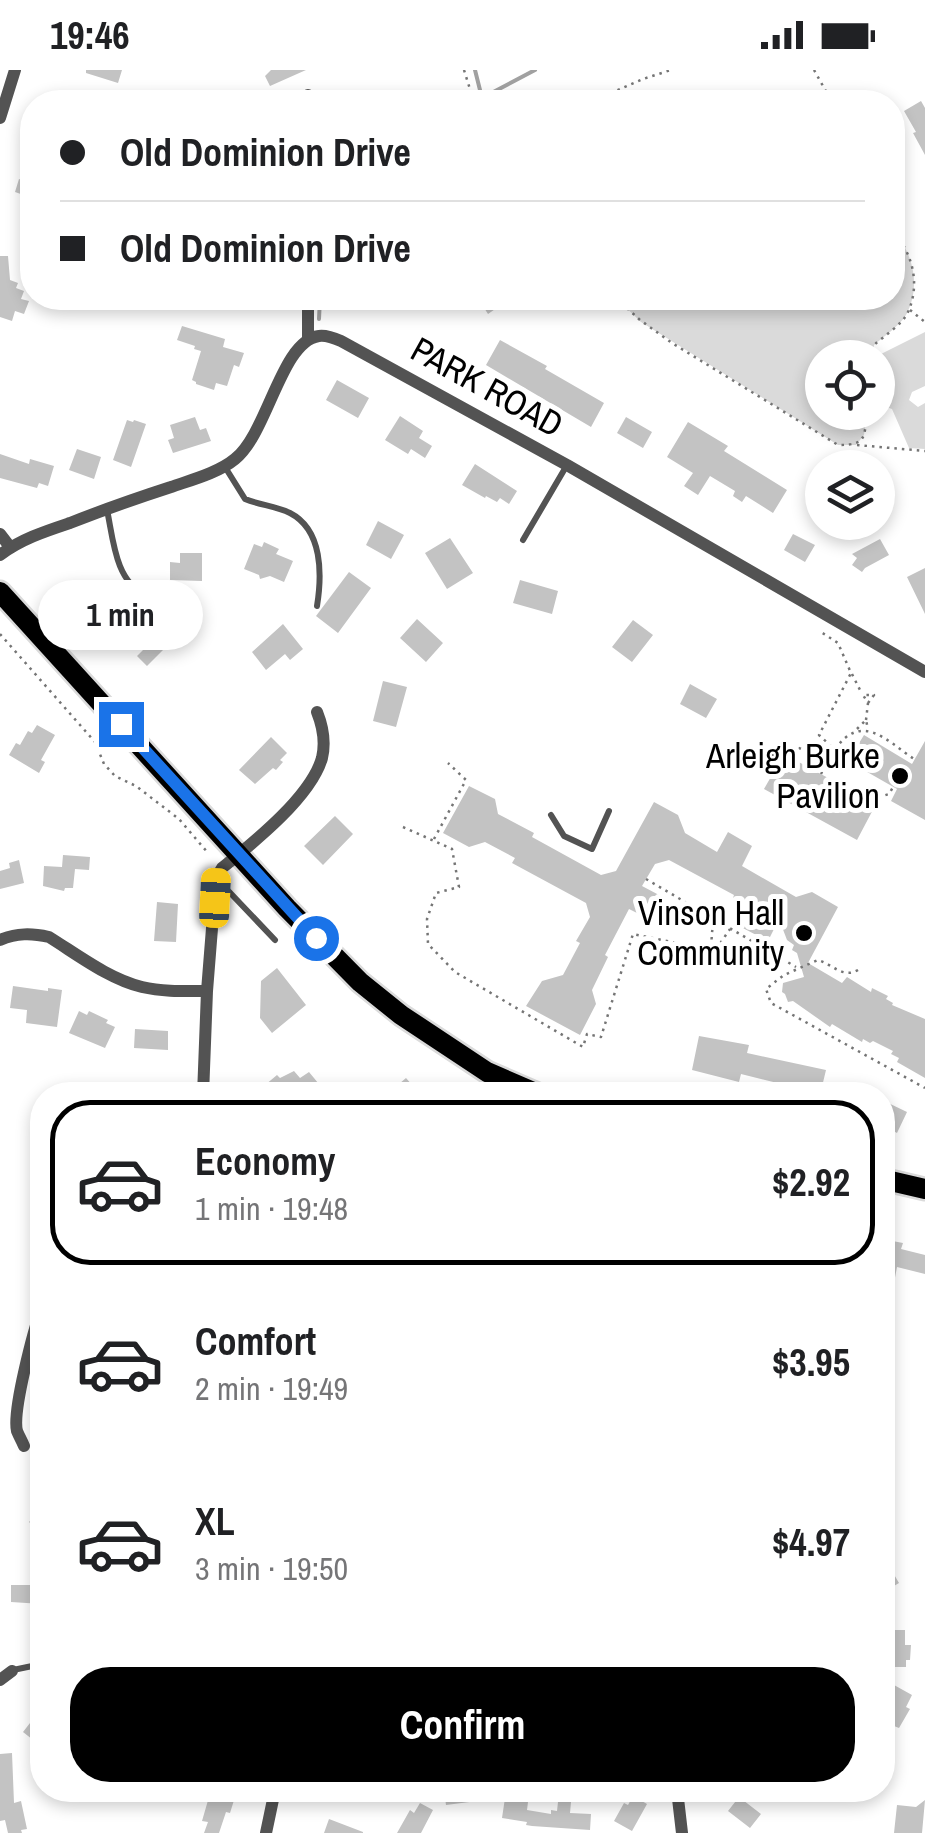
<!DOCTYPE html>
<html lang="en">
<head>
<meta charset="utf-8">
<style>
	body { margin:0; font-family:"Archivo Narrow",sans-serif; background:#f6f6f6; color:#202124; height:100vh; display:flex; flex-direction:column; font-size:38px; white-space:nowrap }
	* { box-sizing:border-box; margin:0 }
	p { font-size:32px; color:#757577 }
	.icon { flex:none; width:55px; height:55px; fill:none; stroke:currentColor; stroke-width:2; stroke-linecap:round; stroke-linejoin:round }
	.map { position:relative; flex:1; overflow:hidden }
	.drawer { position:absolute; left:30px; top:1012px; width:865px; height:720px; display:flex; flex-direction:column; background:#fff; border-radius:40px; box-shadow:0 5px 15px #0003 }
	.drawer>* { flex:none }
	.top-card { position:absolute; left:20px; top:20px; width:885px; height:220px; border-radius:40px; box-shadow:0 5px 15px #0003; display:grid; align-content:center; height:220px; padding:0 40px; background:#fff }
	.buttons { position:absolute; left:805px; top:270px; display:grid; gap:20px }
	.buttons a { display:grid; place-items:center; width:90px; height:90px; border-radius:50%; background:#fff; box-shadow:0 5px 15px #0003; font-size:50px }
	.end { position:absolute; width:45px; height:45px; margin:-22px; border:12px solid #1a73e8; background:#fff; box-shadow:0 0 0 5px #fff }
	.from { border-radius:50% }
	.bubble { position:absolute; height:70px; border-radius:35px; background:#fff; box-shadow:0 5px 15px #0003; font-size:32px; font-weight:700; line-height:70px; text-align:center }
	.car { position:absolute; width:30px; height:60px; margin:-30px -15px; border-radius:12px; box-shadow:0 0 8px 2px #0007; background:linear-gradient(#f5c518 24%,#345 0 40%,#f5c518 0 76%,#345 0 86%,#f5c518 0) }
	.top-card b { display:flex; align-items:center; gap:35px; height:95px; font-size:38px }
	.top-card b+b { border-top:2px solid #e0e0e0 }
	.top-card i { width:25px; height:25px; background:#202124 }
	ul { padding:18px 0 0; list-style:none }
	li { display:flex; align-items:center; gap:30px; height:165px; margin:0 20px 15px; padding:0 20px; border:5px solid transparent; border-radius:40px }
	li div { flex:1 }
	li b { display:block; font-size:38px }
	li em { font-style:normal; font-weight:700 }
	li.selected { border-color:#000 }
	li>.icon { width:90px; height:90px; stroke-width:1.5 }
	.button { display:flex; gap:20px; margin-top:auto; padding:20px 40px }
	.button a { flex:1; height:115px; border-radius:40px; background:#000; color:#fff; font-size:40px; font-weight:700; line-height:115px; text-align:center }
	.status { display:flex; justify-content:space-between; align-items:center; height:70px; padding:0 50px; background:#fff; direction:ltr }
	.status svg { height:28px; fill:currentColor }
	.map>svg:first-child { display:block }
	.green { fill:#dadada }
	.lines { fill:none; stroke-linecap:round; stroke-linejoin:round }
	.stream { stroke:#a1a1a1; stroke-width:4 }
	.building { fill:#c3c3c3 }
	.primary-casing { stroke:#dbdbdb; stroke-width:25 }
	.path { stroke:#757575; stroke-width:2.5; stroke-dasharray:2.5 5; stroke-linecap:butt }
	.service { stroke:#535353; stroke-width:6 }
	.minor { stroke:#535353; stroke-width:12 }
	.primary { stroke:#000; stroke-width:20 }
	.route { stroke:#1a73e8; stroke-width:12 }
	.poi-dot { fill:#000; stroke:#fff; stroke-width:4 }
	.labels { text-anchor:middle; stroke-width:10; stroke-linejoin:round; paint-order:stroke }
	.street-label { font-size:35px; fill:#000; stroke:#fff }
	.poi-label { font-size:35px; fill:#000; stroke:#fff; text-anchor:end }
</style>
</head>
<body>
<div class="status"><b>19:46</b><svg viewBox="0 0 49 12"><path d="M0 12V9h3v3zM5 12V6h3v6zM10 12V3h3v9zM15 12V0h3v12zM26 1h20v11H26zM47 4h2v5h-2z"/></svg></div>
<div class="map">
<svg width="925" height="1763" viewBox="0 0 925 1763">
	<rect width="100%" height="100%" fill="#fff"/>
	<path class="green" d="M893,160c19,22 28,53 15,81 -5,13 -24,25 -34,34l-1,12 -51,1v54l45,1 -3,22 -8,10h-18l-197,-123 -25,-24h276z
		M925,262v54l-13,6 -3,8 9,7 7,-4v46l-16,-1 -17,-39 -14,-5v-46l-3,-1z"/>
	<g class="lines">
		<path class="stream" d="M475,0l7,28 53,-28
			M319,249l1,-21"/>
	</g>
	<path class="building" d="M86,0h36l-4,13 -32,-10z
		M271,0h35l-36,16 -5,-10z
		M921,31l4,7v47l-12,-22 3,-1 -12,-21z
		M19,109l13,4v15l-17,-6z
		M0,186h8l2,24 8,3 -2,5 8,3 -3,8 8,2 -5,13 -9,-3 -3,10 -12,-4z
		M488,228h23l-23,16 -7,-11z
		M182,256l43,13 -2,8 21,6 -5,14 -5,-2 -7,21 -11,-3 -2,7 -18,-6v-2l-4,-2 9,-29 -7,-2 1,-3 -18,-6z
		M500,270l47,26 -2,3 59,34 -13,24 -105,-62z
		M337,310l32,18 -11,20 -32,-18z
		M400,346l23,15 -4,7 13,8 -7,12 -14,-9 -3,5 -23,-14z
		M195,347l5,13 6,-2 5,13 -38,12 -5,-13 6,-2 -4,-13z
		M626,347l26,15 -9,16 -26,-15z
		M127,350l6,2 1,-2 12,4 -15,43 -18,-7z
		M688,352l40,24 -4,5 63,39 -14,23 -27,-17 -4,6 -9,-6 2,-5 -25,-15 -12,19 -14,-9 9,-13 -26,-16z
		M77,379l24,8 -7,22 -25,-9z
		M0,384l29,10 1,-5 24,7 -6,20 -9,-3 -2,5 -37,-10z
		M475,394l42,27 -8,13 -9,-6 -3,4 -11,-6 -1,2 -23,-13z
		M378,451l26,14 -13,24 -25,-14z
		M793,464l22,11 -10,17 -21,-12z
		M450,468l23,35 -26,16 -22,-36z
		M880,469l9,16 -24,13 -3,4 -10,-7 5,-7 -5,-4z
		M264,472l15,7 -3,5 17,7 -9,21 -14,-6 -10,3 -1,-4 -15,-6 10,-25 8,3z
		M180,483h22v28l-32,-1v-18l10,1z
		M925,498v46l-18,-37z
		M349,502l22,16 -33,45 -22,-17z
		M520,510l38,11 -6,23 -39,-11z
		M417,549l26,24 -17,19 -26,-24z
		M633,550l20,15 -21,27 -20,-15z
		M283,554l20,25 -13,11 -5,-6 -19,16 -14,-18z
		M151,562l15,15 -19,19 -10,-10 6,-6 -5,-5z
		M383,611l24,6 -11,40 -23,-6z
		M690,614l27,15 -11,19 -26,-14z
		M37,655l18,10 -14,25 4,2 -6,11 -30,-18 7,-12 4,2 8,-14 4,2z
		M864,665l48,29 13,-23v79l-34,-19 6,-12 -49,-28z
		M271,667l16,16 -7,7 3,2 -7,8 -3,-2 -18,16 -16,-14z
		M784,684l92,50 -19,36 -93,-51z
		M469,716l26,13 3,15 36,19 -2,4 69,38 15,-4 38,-69 24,13 7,18 32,19 11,-20 24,14 -10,20 54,31 16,-5 26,15 -30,56 34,20 5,-6 24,15 1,-4 16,8 -2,3 7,4 -1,2 33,14v59l-28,-16 2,-4 -8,-4 2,-3 -20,-10 -3,2 -7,-4 -1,3 -30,-18 -2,3 -37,-26 -5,1 -3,-8 -3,-2 1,-9 21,-6 -7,-24 -5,-3 2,-5 -7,-5 -8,-21 -11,22 -31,-16 10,-19 -14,-8 1,-3 -65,-35 -14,4 -13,22 17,9 -12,23 -18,-9 -24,46 3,2 -16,33 4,14 -16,31 -54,-29 16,-25 21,-6 17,-32 -4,-2 14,-24 -4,-14 -74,-40 3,-5 -30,-16 -16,5 -26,-14z
		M335,746l18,18 -30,31 -19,-19z
		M63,785l27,2 -1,13 -14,-1 -2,19h-8l-1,3 -21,-5 1,-20 18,1z
		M19,790l5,23 -24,6v-18l10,-3 -1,-5z
		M157,832l21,2 -2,38 -22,-1z
		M277,898l29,37 -34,28 -12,-15 1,-37z
		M13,916l35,5v-3l14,2 -5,37 -31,-4 1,-13 -17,-2z
		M79,941l8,4 2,-4 19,9 -2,3 9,4 -10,21 -36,-15z
		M135,959l33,2v19l-34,-2z
		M699,966l50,9 -2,8 79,17 -6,25h-19l1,-3h-5l1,-4 -57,-14 -2,8 -47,-12z
		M294,1001l6,7 9,-6 19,23h-75l24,-20 3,3z
		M406,1008l15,17h-35z
		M882,1030l25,12 -10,21 -15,-8z
		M882,1169l21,4 -2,6 24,6v19l-28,-7 -3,16 -12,-2z
		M42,1437v27l-13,-12z
		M882,1484l17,29 -17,10z
		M11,1515h31v19l-31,-2z
		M886,1560h19v15h6l-1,15h-4v7h-23v-26l3,1z
		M894,1615l18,10 -6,12 4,2 -11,19 -5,-2 -5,8 -7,-4v-37l5,3z
		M42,1645v32l-19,-15 7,-9 4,3z
		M12,1683l2,50 7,-2 6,28 -6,1 1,3h-14l-3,-13 -5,1v-67z
		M211,1720l24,7 -5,16 -4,-1 -7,21h-15l4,-11 -6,-1z
		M444,1720h39l2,10 -39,5z
		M633,1726l14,8 -15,27 -18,-10 10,-18 4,2z
		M739,1727l22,17 -11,14 -22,-17z
		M505,1728l23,4 -1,8 24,4v-4l6,1 1,-9h13l-1,11 21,1 -1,16 -58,-4 -6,-1 1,-3 -25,-4z
		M925,1730l-3,33h-28l3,-28 19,2z
		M420,1733l13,7 -12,23h-24l13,-23 4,3z
		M329,1749l34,13v1h-39z"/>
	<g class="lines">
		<g class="primary-casing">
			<path id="primary" d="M0,522l287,316 73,74 41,33 86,57 53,23
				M882,1109l43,10"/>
		</g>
		<path class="path" d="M464,0l10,32
			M814,0l18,32
			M590,32l53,-23 28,-9
			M616,228l24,22 32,23 166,102c29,0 26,-7 29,-33
			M910,240l15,12
			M873,288l1,-13c10,-9 29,-21 34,-33 13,-29 4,-60 -16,-82
			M857,375l68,6
			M0,564l95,108 9,22 11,12 21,10 43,33 29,34
			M852,604l10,20
			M866,650l2,-17 -5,-8h11l-6,8
			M857,659l9,-9 2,9
			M835,679c27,-37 51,-9 79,10
			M838,689l17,11 2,-4
			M774,701l-9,-5c19,-32 34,-19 60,-4
			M821,704l5,-11 11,-5 -2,-8 -16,-15 32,-62 -13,-30 -17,-11 1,-2
			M859,724l1,-2 13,7 16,-5 4,-7
			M403,757l49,22 7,38 -23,6 -9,26 1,25 27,28 128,75 4,-13 14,3 32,-103 82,17 15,-22
			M434,769l32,-59 -18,-17
			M646,809l150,88
			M711,877l2,-27
			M858,900c-15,9 -26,-6 -40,-10l-34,15 -18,14 5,14 154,85"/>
		<path class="service" d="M225,397l20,32c14,6 31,7 45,14 33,17 32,62 27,93
			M107,440c6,27 8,72 38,84 15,6 33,5 48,7
			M523,470l44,-75
			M551,745l13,21 28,13 17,-38
			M217,809l58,61
			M13,1600l29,-6"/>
		<path class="minor" d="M308,32v-7
			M0,48l15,-48
			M308,269v-41
			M0,464l10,13
			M0,485c21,-16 46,-24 70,-32 33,-13 67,-25 101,-36 20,-7 47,-14 64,-28 33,-26 46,-118 84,-123 7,-1 15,2 22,5l226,124 358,207
			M0,870c17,-7 31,-7 49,-3 29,18 60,42 93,50 22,5 44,4 65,4
			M203,1025l4,-104 9,-113 6,-10c31,-25 89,-71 100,-110 4,-17 1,-31 -5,-46
			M24,1376c-2,-5 -5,-10 -7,-15 -5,-20 17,-102 25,-124
			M0,1610l12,-9
			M677,1720l5,43
			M266,1763l9,-43"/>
		<use href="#primary" class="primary"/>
	</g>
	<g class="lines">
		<path class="route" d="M121,654l195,214"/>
	</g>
	<g class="poi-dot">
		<circle cx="900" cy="706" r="10"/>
		<circle cx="804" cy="863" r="10"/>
	</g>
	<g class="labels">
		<g class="street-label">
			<text transform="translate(487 317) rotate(29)" y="12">PARK ROAD</text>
		</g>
		<g class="poi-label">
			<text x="880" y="698">Arleigh Burke<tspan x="880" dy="40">Pavilion</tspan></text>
			<text x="784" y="855">Vinson Hall<tspan x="784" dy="40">Community</tspan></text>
		</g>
	</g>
</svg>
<div class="buttons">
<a><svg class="icon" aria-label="locate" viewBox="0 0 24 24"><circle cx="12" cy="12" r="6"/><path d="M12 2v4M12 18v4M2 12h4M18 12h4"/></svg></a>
<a><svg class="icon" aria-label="layers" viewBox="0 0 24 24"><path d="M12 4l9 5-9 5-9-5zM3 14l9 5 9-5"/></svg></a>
</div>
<i class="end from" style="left:316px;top:868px"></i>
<i class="end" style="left:121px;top:654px"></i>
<div class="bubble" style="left:38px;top:510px;width:165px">1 min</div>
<i class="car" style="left:215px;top:828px;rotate:3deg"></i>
<div class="top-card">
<b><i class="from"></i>Old Dominion Drive</b>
<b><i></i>Old Dominion Drive</b>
</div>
<section class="drawer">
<ul>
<li class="selected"><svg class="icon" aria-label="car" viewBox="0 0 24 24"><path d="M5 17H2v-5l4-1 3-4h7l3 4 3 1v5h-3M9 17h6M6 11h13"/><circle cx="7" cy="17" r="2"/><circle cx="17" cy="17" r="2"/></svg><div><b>Economy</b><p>1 min · 19:48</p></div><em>$2.92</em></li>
<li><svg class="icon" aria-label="car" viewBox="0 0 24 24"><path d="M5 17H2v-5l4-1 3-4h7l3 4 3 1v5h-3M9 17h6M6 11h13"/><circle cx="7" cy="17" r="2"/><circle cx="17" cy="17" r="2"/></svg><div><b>Comfort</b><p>2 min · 19:49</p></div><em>$3.95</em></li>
<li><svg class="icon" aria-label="car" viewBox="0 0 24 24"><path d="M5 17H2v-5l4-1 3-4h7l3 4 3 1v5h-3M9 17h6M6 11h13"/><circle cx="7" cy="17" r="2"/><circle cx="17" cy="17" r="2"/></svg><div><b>XL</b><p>3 min · 19:50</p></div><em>$4.97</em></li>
</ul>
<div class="button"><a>Confirm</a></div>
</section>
</div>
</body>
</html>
